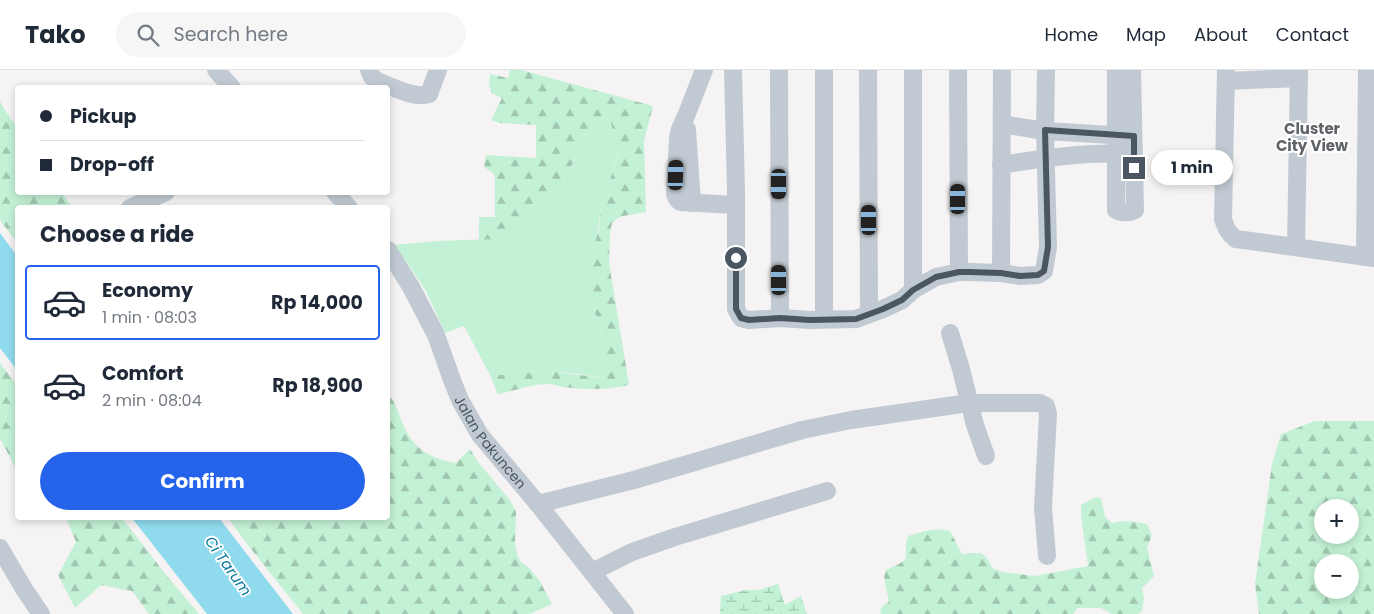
<!DOCTYPE html>
<html lang="en">
<head>
<meta charset="utf-8">
<style>
	body { margin:0; font-family:Poppins,sans-serif; background:#f6f6f7; color:#1f2937; height:100vh; display:flex; flex-direction:column; font-size:19px; white-space:nowrap }
	* { box-sizing:border-box; margin:0 }
	p { font-size:16px; color:#747a83 }
	.icon { flex:none; width:28px; height:28px; fill:none; stroke:currentColor; stroke-width:2; stroke-linecap:round; stroke-linejoin:round }
	.map { position:relative; flex:1; overflow:hidden }
	.panel { position:absolute; left:15px; top:135px; width:375px; height:315px; display:flex; flex-direction:column; background:#fff; border-radius:5px; box-shadow:0 2px 8px #0003 }
	.panel>* { flex:none }
	.guide { position:absolute; left:15px; top:15px; width:375px; height:110px; border-radius:5px; box-shadow:0 2px 8px #0003; display:grid; align-content:center; height:110px; padding:0 25px; background:#fff }
	.buttons { position:absolute; left:1314px; top:429px; display:grid; gap:10px }
	.buttons a { display:grid; place-items:center; width:45px; height:45px; border-radius:50%; background:#fff; box-shadow:0 2px 8px #0003; font-size:25px }
	.end { position:absolute; width:22px; height:22px; margin:-11px; border:6px solid #4a5661; background:#fff; box-shadow:0 0 0 2px #fff }
	.from { border-radius:50% }
	.bubble { position:absolute; height:35px; border-radius:18px; background:#fff; box-shadow:0 2px 8px #0003; font-size:16px; font-weight:700; line-height:35px; text-align:center }
	.car { position:absolute; width:15px; height:30px; margin:-15px -8px; border-radius:6px; box-shadow:0 0 4px 1px #0007; background:linear-gradient(#222 24%,#8ab4d8 0 40%,#222 0 76%,#8ab4d8 0 86%,#222 0) }
	.guide b { display:flex; align-items:center; gap:18px; height:48px; font-size:19px }
	.guide b+b { border-top:1px solid #e0e1e3 }
	.guide i { width:12px; height:12px; background:#1f2937 }
	ul { padding:0; list-style:none }
	li { display:flex; align-items:center; gap:15px; height:75px; margin:0 10px 8px; padding:0 15px; border:2px solid transparent; border-radius:5px }
	li div { flex:1 }
	li b { display:block; font-size:19px }
	li em { font-style:normal; font-weight:700 }
	li.on { border-color:#2563eb }
	li>.icon { width:45px; height:45px; stroke-width:1.5 }
	h2 { padding:0 25px; font-size:22px; line-height:60px }
	.button { display:flex; gap:10px; margin-top:auto; padding:10px 25px }
	.button a { flex:1; height:58px; border-radius:30px; background:#2563eb; color:#fff; font-size:20px; font-weight:700; line-height:58px; text-align:center }
	header { display:flex; align-items:center; gap:30px; box-sizing:border-box; height:70px; padding:0 25px; background:#fff; border-bottom:1px solid #e0e1e3 }
	header strong { font-size:24px }
	nav { display:flex; gap:28px; margin-inline-start:auto; font-size:18px }
	.search { width:350px; height:45px; background:#f6f6f7; display:flex; align-items:center; gap:12px; box-sizing:border-box; padding:0 18px; border-radius:28px; color:#747a83; font-size:19px }
	.map>svg:first-child { display:block }
	.grass { fill:#c3f1d5 }
	.forest { fill:url(#forest-firs); fill-rule:evenodd }
	.wetland { fill:url(#wetland-marsh) }
	.water { fill:#90daee }
	.lines { fill:none; stroke-linecap:round; stroke-linejoin:round }
	.minor { stroke:#c1cad2; stroke-width:18 }
	.route { stroke:#4a5661; stroke-width:6 }
	.labels { text-anchor:middle; stroke-width:4; stroke-linejoin:round; paint-order:stroke }
	.street-label { font-size:14px; fill:#4a5661; stroke:#fff }
	.neighbourhood-label { font-size:15px; font-weight:bold; fill:#5f6368; stroke:#fff }
	.water-label { font-size:15px; font-style:italic; fill:#0c7c9b; stroke:#fff }
</style>
</head>
<body>
<header>
<strong>Tako</strong>
<div class="search"><svg class="icon" aria-label="search" viewBox="0 0 24 24"><circle cx="10" cy="10" r="6"/><path d="M15 15l6 6"/></svg>Search here</div>
<nav><a>Home</a><a>Map</a><a>About</a><a>Contact</a></nav>
</header>
<div class="map">
<svg width="1374" height="544" viewBox="0 0 1374 544">
	<defs>
		<pattern id="forest-firs" width="22" height="20" patternUnits="userSpaceOnUse" patternTransform="scale(1.25)"><rect width="22" height="20" fill="#c3f1d5"/><path d="M5 1l3.5 6h-7zM16 11l3.5 6h-7z" fill="#a0c6b0"/></pattern>
		<pattern id="wetland-marsh" width="20" height="14" patternUnits="userSpaceOnUse" patternTransform="scale(1.25)"><rect width="20" height="14" fill="#c3f1d5"/><path d="M1 5h8M5 5V1M11 12h8M15 12V8" fill="none" stroke="#a0c6b0"/></pattern>
	</defs>
	<rect width="100%" height="100%" fill="#f5f3f3"/>
	<path class="grass" d="M609,47l10,32 -18,61 -13,80 12,39 7,49 -52,-7h-20l-16,4h-29l-26,-49 -19,7 -19,-42 -20,-30 -14,-16 45,-4 59,-2 40,-30 8,-12 18,-14 10,-18 22,-44 5,-3z"/>
	<path class="forest" d="M510,0h11l132,36 -9,35 2,71 -23,4 -5,2 -6,5 -2,10 -1,30 20,122c-21,5 -44,5 -66,2 -5,-1 -10,-3 -15,-3 -17,0 -34,7 -50,10l-8,-19h29l16,-4h20l15,3 37,4 -7,-49 -12,-39 1,-24 10,-38 2,-18 18,-60 -10,-33 -10,1 -5,3 -22,44 -10,18 -18,14 -8,12 -28,27 -12,3 -17,1v-23h16v-40l-2,-4 -9,-6 2,-12 50,3v-33l-36,-2 -9,-3 11,-22 -11,-5v-5l-2,-2 1,-12 18,4z
		M0,31l4,8 13,18 1,65 44,1 10,14 -54,1 -1,35 -17,-23z
		M0,293l17,22v86l-17,-33z
		M388,325c8,7 10,17 14,27 10,25 27,37 54,41l14,-14 8,13 32,38 6,12 -1,30 2,12 3,7 10,8 9,11 13,24 -22,10h-227l-56,-70 -19,-26h160z
		M1315,351h59v193h-115l-4,-30 17,-120 9,-30zM1322,438h28v27h-28zM1350,492v28h-28v-28z
		M1096,427l5,1 4,19 7,6c12,-3 22,-2 35,1l5,11 -5,13 7,28 -12,12 2,10 -2,13 -4,3h-26l-11,-6h-23l-5,6h-192l-1,-4 4,-5 5,-3 -5,-25 2,-7 11,-5 8,-5c2,-9 0,-16 3,-24 15,-4 27,-9 42,-5l12,23 19,-1 6,5 5,10 10,4 33,4 53,-10 -7,-51v-10z
		M66,448h56l45,58 32,38h-50l-17,-23 -31,-6 -26,23 -17,-33 18,-33z"/>
	<path class="wetland" d="M778,514l7,21 16,-9 6,18h-87l1,-18 24,-6h14z"/>
	<path class="water" d="M0,163l17,23v114l-17,-22z
		M132,448h87l74,96h-86z"/>
	<g class="lines">
		<g class="minor">
			<path d="M216,0l16,18"/>
			<path d="M369,0l3,7 5,4c14,5 37,18 52,13l9,-24"/>
			<path d="M704,0l-18,46 -6,13 -2,9 -3,56 2,5 3,3 55,3"/>
			<path d="M733,0l3,120v119l5,9 8,2 31,-2 30,2 46,-1 27,-10 19,-9 11,-10 23,-13 23,-5h10l32,1 19,3 18,-1 6,-4 4,-24 -3,-116 1,-61"/>
			<path d="M779,0l1,248"/>
			<path d="M824,0v249"/>
			<path d="M868,0l1,244"/>
			<path d="M913,0v220"/>
			<path d="M958,0l1,202"/>
			<path d="M1116,0v140c5,3 14,3 19,0l-3,-140"/>
			<path d="M1226,0l-3,149c3,9 5,14 13,20l138,19"/>
			<path d="M1226,11l73,-3"/>
			<path d="M1002,54l43,7 83,5"/>
			<path d="M687,59l5,74"/>
			<path d="M1001,95c42,-7 85,-13 127,-11"/>
			<path d="M335,122l14,16"/>
			<path d="M130,138l36,-16"/>
			<path d="M1296,177l3,-177"/>
			<path id="s1" d="M388,180l23,37 25,48 16,45 8,20 20,35 58,69 87,110"/>
			<path d="M1365,187l2,-187"/>
			<path d="M1001,203l1,-203"/>
			<path d="M950,263l11,36 14,56 11,31"/>
			<path d="M538,434l96,-24 168,-50 49,-10 118,-17h71l6,3 2,8 -5,93 4,49"/>
			<path d="M0,478l24,41 17,25"/>
			<path d="M592,502l40,-20 43,-15 152,-46"/>
		</g>
	</g>
	<g class="lines">
		<path class="route" d="M736,188v51l5,9 8,2 31,-2 30,2 46,-1 27,-10 19,-9 11,-10 23,-13 23,-5h10l32,1 19,3 18,-1 6,-4 4,-24 -3,-117 89,6v32"/>
	</g>
	<g class="labels">
		<g class="street-label">
			<text dy="5" stroke="none"><textPath href="#s1" startOffset="219">Jalan Pakuncen</textPath></text>
		</g>
		<g class="neighbourhood-label">
			<text x="1312" y="64">Cluster<tspan x="1312" dy="17">City View</tspan></text>
		</g>
		<g class="water-label">
			<text transform="translate(228 496) rotate(55)" y="5">Ci Tarum</text>
		</g>
	</g>
</svg>
<div class="buttons">
<a>+</a>
<a>−</a>
</div>
<i class="end from" style="left:736px;top:188px"></i>
<i class="end" style="left:1134px;top:98px"></i>
<div class="bubble" style="left:1151px;top:80px;width:82px">1 min</div>
<i class="car" style="left:676px;top:105px;rotate:2deg"></i>
<i class="car" style="left:779px;top:114px;rotate:180deg"></i>
<i class="car" style="left:958px;top:129px;rotate:0deg"></i>
<i class="car" style="left:869px;top:150px;rotate:0deg"></i>
<i class="car" style="left:779px;top:210px;rotate:0deg"></i>
<div class="guide">
<b><i class="from"></i>Pickup</b>
<b><i></i>Drop-off</b>
</div>
<section class="panel">
<h2>Choose a ride</h2>
<ul>
<li class="on"><svg class="icon" aria-label="car" viewBox="0 0 24 24"><path d="M5 17H2v-5l4-1 3-4h7l3 4 3 1v5h-3M9 17h6M6 11h13"/><circle cx="7" cy="17" r="2"/><circle cx="17" cy="17" r="2"/></svg><div><b>Economy</b><p>1 min · 08:03</p></div><em>Rp 14,000</em></li>
<li><svg class="icon" aria-label="car" viewBox="0 0 24 24"><path d="M5 17H2v-5l4-1 3-4h7l3 4 3 1v5h-3M9 17h6M6 11h13"/><circle cx="7" cy="17" r="2"/><circle cx="17" cy="17" r="2"/></svg><div><b>Comfort</b><p>2 min · 08:04</p></div><em>Rp 18,900</em></li>
</ul>
<div class="button"><a>Confirm</a></div>
</section>
</div>
</body>
</html>
